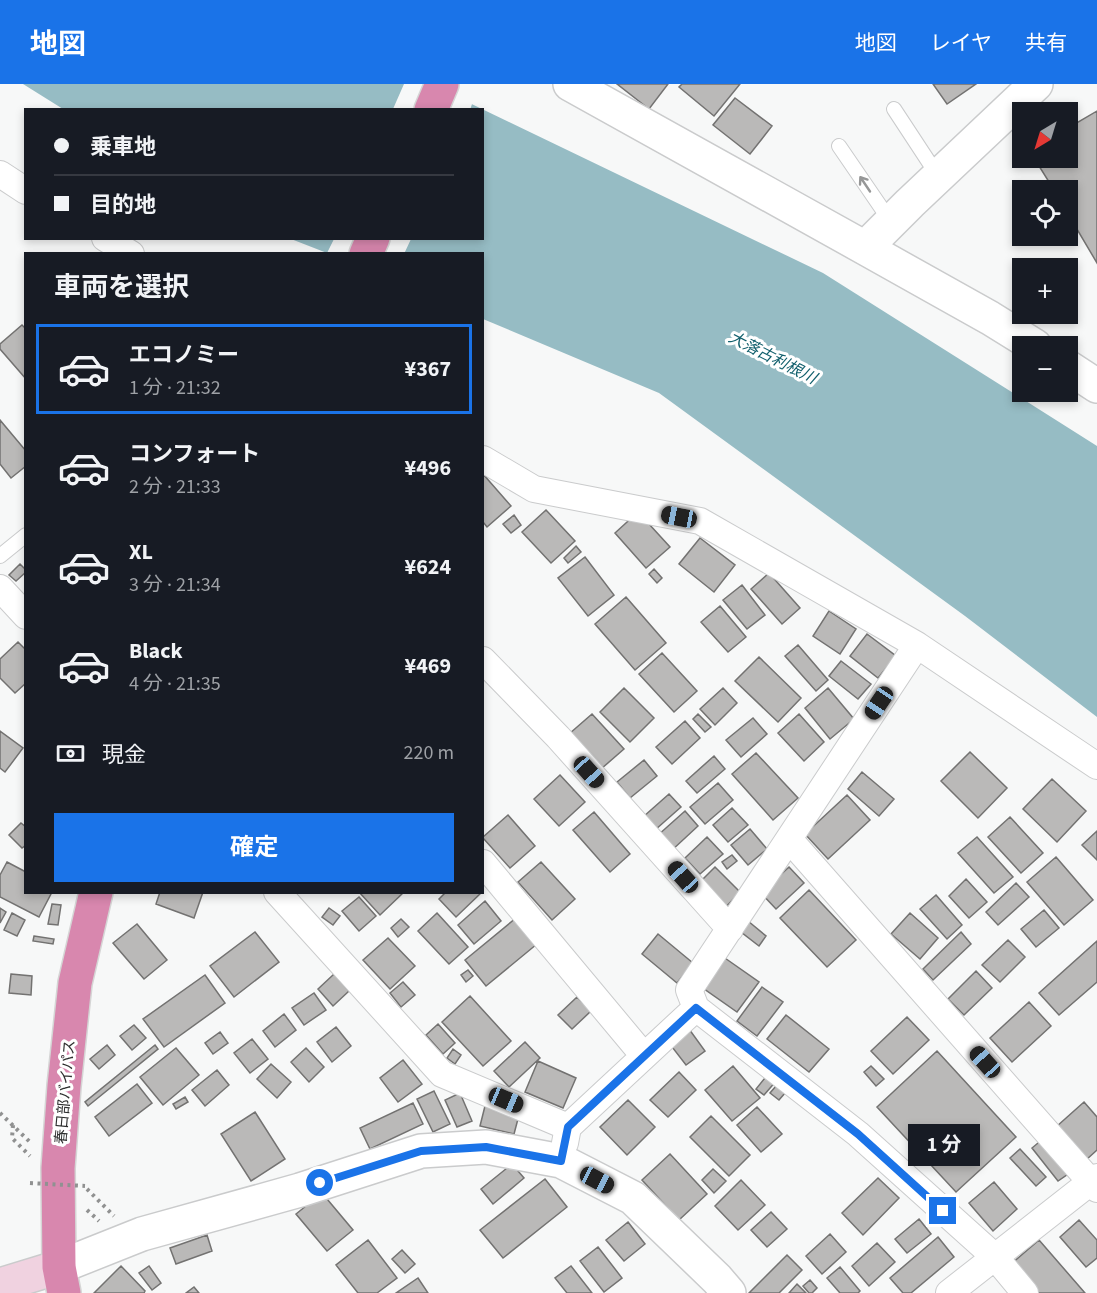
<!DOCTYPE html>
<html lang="ja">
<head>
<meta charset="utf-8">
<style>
	body { margin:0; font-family:"Source Sans 3","Noto Sans JP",sans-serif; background:#20242c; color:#f1f3f6; height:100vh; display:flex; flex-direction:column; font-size:22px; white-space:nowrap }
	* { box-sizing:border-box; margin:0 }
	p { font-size:20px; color:#9ea1a6 }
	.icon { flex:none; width:33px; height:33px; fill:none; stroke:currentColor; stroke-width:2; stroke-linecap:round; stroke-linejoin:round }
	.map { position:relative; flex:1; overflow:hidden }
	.panel { position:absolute; left:24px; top:168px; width:460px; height:642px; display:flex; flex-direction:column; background:#171b24; border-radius:0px; box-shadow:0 3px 9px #0003 }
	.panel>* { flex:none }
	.banner { position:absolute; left:24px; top:24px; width:460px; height:132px; border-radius:0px; box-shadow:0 3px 9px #0003; display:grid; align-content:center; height:132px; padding:0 30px; background:#171b24 }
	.needle { width:39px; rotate:218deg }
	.tools { position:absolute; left:1012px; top:18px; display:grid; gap:12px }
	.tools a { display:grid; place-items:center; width:66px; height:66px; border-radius:0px; background:#171b24; box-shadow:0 3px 9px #0003; font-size:30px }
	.end { position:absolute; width:27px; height:27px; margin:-14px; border:8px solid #1a73e8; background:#fff; box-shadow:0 0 0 3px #fff }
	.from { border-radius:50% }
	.bubble { position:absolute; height:42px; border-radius:0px; background:#171b24; box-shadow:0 3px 9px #0003; font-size:20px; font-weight:700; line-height:42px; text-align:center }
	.car { position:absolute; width:18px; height:36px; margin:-18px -9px; border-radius:8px; box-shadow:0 0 4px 2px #0007; background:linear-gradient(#222 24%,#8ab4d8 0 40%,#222 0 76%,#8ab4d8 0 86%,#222 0) }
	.banner b { display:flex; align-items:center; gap:21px; height:57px; font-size:22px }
	.banner b+b { border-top:2px solid #363941 }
	.banner i { width:15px; height:15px; background:#f1f3f6 }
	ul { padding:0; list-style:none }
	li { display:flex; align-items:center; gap:18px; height:90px; margin:0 12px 9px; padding:0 18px; border:3px solid transparent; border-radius:0px }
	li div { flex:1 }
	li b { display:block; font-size:22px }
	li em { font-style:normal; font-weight:700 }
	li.current { border-color:#1a73e8 }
	li>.icon { width:54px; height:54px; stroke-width:1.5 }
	h2 { padding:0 30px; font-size:27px; line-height:72px }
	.pay { display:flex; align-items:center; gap:15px; height:66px; padding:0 30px; font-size:22px }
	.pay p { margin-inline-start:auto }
	.primary-button { display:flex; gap:12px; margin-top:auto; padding:12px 30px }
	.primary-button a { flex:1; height:69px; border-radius:0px; background:#1a73e8; color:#fff; font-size:24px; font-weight:700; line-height:69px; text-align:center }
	header { display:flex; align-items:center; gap:36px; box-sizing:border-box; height:84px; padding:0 30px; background:#1a73e8; color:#fff }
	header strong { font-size:28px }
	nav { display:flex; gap:33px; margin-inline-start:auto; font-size:21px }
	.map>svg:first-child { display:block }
	.water { fill:#96bcc4 }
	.pier { fill:#f7f8f8 }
	.building { fill:#bab9b8; stroke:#737271; stroke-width:1.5 }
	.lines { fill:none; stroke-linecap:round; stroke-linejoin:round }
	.service-casing { stroke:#cacbcc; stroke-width:16 }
	.minor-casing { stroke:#cacbcc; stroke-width:28 }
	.tertiary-casing { stroke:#cacbcc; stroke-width:36 }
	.secondary-casing { stroke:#cacbcc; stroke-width:36 }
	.trunk-casing { stroke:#d5d5d5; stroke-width:36 }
	.path { stroke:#909191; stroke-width:4; stroke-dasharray:3 4.5; stroke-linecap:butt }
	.service { stroke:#fff; stroke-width:14 }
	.minor { stroke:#fff; stroke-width:26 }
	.tertiary { stroke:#fff; stroke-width:33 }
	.secondary { stroke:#f0d2e0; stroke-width:33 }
	.trunk { stroke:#d887ae; stroke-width:33 }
	.path-bridge { stroke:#909191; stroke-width:4; stroke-dasharray:3 4.5; stroke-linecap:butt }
	.oneway { stroke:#969797 }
	.route { stroke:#1a73e8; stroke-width:8 }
	.labels { text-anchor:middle; stroke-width:6; stroke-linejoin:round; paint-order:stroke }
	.street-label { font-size:15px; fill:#2e2f2f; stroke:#fff }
	.water-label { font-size:16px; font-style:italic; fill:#115f6c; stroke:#fff }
</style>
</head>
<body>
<header>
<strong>地図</strong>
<nav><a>地図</a><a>レイヤ</a><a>共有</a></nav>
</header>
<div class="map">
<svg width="1097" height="1209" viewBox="0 0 1097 1209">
	<rect width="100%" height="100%" fill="#f7f8f8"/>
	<path class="water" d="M23,0h407l393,189 274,173v271l-132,-101 -306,-223 -176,-74v-65l-156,-1 -36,-14 192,-1v-128l-420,-1z"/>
	<path class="pier" d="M404,0h33l36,17 -3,9 -77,-1z
		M334,155h77l-7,15 -77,-1z"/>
	<path class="building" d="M617,0h51l-19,25z
		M682,0h58l-26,32 -35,-29z
		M933,0h43l-29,20z
		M735,14l37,28 -22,28 -37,-29z
		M1097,27v152l-29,-49v-24h-14l-20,-32h34v-30z
		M22,241l4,4v50l-26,-30v-5z
		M0,336l26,31v15l-15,12 -11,-14z
		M483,390l28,32 -24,21 -4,-5z
		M546,426l29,31 -24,22 -29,-31z
		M638,428l32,35 -24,21 -31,-35z
		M514,431l7,10 -10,8 -8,-9z
		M700,454l35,27 -21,27 -35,-28z
		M576,462l5,6 -13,11 -4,-5z
		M585,473l29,38 -26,21 -30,-38z
		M20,480l6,6v2l-10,9 -7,-6z
		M654,485l8,9 -5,5 -8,-9z
		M769,489l31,35 -18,16 -31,-35z
		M742,501l23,30 -18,14 -24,-29z
		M626,513l40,46 -31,27 -40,-46z
		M720,522l26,31 -18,15 -27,-30z
		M829,527l27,18 -16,25 -27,-18z
		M867,550l29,22 -18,22 -28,-22z
		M18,558l8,8v33l-11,10 -15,-15v-19z
		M798,561l30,35 -12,11 -31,-35z
		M662,569l35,38 -23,21 -35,-38z
		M759,573l42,41 -23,24 -43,-41z
		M841,577l30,23 -13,15 -29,-23z
		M624,604l30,30 -24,24 -30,-30z
		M723,604l14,15 -22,22 -15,-16z
		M828,604l26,31 -24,20 -25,-31z
		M592,630l32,35 -23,20 -32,-35z
		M698,630l13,13 -6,5 -12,-13z
		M799,630l25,28 -20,19 -26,-28z
		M753,634l14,16 -26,23 -15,-17z
		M685,637l15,17 -28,26 -16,-17z
		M0,647l23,17 -18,24 -5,-4z
		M970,668l37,36 -29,30 -37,-37z
		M756,669l42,45 -25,22 -41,-46z
		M714,672l11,13 -28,24 -11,-12z
		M644,676l13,16 -27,22 -13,-16z
		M862,688l32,27 -15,17 -31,-27z
		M560,691l25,27 -26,24 -25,-27z
		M1052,695l34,32 -29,31 -34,-33z
		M718,699l15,17 -28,24 -15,-17z
		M669,710l12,13 -26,23 -12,-13z
		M847,711l23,25 -42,39 -23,-25z
		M732,724l16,17 -20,17 -15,-17z
		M685,727l13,15 -28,26 -13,-16z
		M594,728l36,42 -20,18 -37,-42z
		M508,731l27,31 -25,22 -27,-30v-1z
		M1010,733l33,36 -22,20 -33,-36z
		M21,739l5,4v18l-4,3 -13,-13z
		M750,745l17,20 -19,16 -17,-20z
		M1097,747v29l-15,-15z
		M707,753l16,17 -23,20 -15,-16z
		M977,753l36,40 -19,16 -36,-40z
		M732,771l5,6 -10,8 -5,-7z
		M1056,773l37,43 -29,25 -37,-43z
		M7,778l19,10v20h26l-13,25 -39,-20v-22z
		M541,778l34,37 -23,21 -34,-38z
		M715,783l25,25 -19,20 -25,-26z
		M789,783l15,16 -28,26 -15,-16z
		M966,795l21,23 -18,16 -20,-22z
		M1016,799l13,14 -31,28 -12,-13z
		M809,806l47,50 -29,27 -47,-49z
		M160,808h43l-9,26 -38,-14z
		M359,808h45l-24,23z
		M446,808h36l-26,25 -17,-18z
		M936,811l26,30 -15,14 -27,-30z
		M359,813l17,19 -17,15 -17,-20z
		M485,817l16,20 -27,23 -16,-19z
		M52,820l9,1 -3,20 -10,-1z
		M0,824l6,4 -6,11z
		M329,824l11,8 -7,9 -11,-8z
		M1044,826l15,18 -23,19 -15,-18z
		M12,829l13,7 -8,16 -13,-6z
		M437,829l31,34 -19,17 -31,-33z
		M910,829l28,25 -18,21 -29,-25z
		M516,834l21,26 -51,42 -21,-26z
		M401,835l8,8 -11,10 -7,-9z
		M748,837l18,15 -7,10 -18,-14z
		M137,840l30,36 -23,19 -31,-36z
		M255,848l24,30 -45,35 -24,-31z
		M961,848l10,12 -38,36 -10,-11z
		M658,850l35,29 -16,20 -35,-29z
		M34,852l20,3 -1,5 -20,-3z
		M388,854l27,28 -25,23 -27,-29z
		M1008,856l17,17 -25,25 -18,-17z
		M1097,857v41l-38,33 -20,-22z
		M722,872l37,26 -22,30 -37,-26z
		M468,886l5,6 -7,6 -5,-7z
		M976,887l16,17 -28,27 -16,-16z
		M11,890l21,2 -1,19 -22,-2z
		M334,890l15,17 -16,15 -15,-17z
		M205,891l20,28 -61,44 -21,-28z
		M403,898l12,13 -14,12 -11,-14z
		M762,903l21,15 -26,34 -20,-15z
		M314,909l12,17 -22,15 -12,-17z
		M470,912l41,45 -28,25 -41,-44z
		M577,913l14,14 -19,18 -14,-14z
		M1029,918l22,24 -39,36 -22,-24z
		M284,930l12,16 -21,17 -12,-16z
		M786,931l43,34 -20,23 -42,-33z
		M907,933l22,23 -36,34 -22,-23z
		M438,940l17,19 -12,11 -17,-19z
		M134,941l12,13 -14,12 -12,-14z
		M336,943l15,19 -19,16 -15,-20z
		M689,945l16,22 -19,14 -17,-22z
		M220,948l8,11 -15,11 -8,-11z
		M252,955l16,20 -18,14 -16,-20z
		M525,958l15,16 -31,29 -15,-16z
		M107,961l8,10 -16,14 -9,-10z
		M155,961l3,4 -70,57 -3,-4z
		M176,964l23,27 -36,30 -23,-28z
		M306,964l18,19 -15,15 -18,-20z
		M453,965l8,6 -6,9 -8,-6z
		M937,967l79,86 -60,55 -79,-85z
		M403,976l19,24 -24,18 -18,-24z
		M538,977l38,17 -13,30 -38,-16z
		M271,980l20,18 -14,16 -20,-19z
		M733,982l27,32 -28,23 -27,-31z
		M871,982l13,13 -8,7 -12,-14z
		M217,986l12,15 -24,21 -13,-16z
		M679,988l17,18 -28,27 -18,-17z
		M769,989l8,7 -13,15 -8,-6z
		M137,1000l15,19 -43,33 -14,-19z
		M776,1002l9,7 -6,7 -9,-7z
		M434,1007l16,33 -17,8 -16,-33z
		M460,1009l12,28 -15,6 -12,-27z
		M185,1013l3,5 -12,7 -3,-5z
		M628,1016l27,27 -28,28 -27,-28z
		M1084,1018l13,15v33l-11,10 -30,-33z
		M413,1019l10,21 -53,25 -10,-21z
		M485,1022l34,9 -5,19 -34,-8z
		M757,1023l25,27 -21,18 -24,-27z
		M255,1028l30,47 -34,22 -30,-47z
		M711,1032l39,39 -21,21 -39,-39z
		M1044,1054l27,34 -13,9 -26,-33z
		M1020,1065l26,28 -10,9 -26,-28z
		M670,1070l37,40 -28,26 -37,-40z
		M512,1080l12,14 -31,26 -12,-15z
		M713,1085l13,12 -12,12 -12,-13z
		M878,1094l21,20 -36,37 -21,-22z
		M545,1095l22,28 -64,51 -23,-28z
		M741,1096l24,25 -27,25 -23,-24z
		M994,1098l23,27 -24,22 -24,-28z
		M322,1109l31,37 -26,21 -31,-37z
		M771,1128l16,17 -20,18 -16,-17z
		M919,1135l12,15 -24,19 -12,-14z
		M1079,1136l18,20v18l-11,9 -26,-30z
		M628,1138l17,22 -21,17 -18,-21z
		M830,1150l16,18 -24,22 -16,-18z
		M207,1151l5,16 -36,13 -6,-16z
		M938,1153l16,20 -43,36h-8l-13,-15z
		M368,1156l29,38 -20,15h-19l-22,-28z
		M1039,1156l46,53h-50l-25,-28z
		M877,1159l18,19 -26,24 -17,-20z
		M598,1163l24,31 -18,14 -24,-31z
		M402,1166l13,14 -10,9 -13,-14z
		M787,1171l15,15 -23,23h-30z
		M121,1182l24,25 -1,2h-50z
		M149,1182l12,17 -9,7 -13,-17z
		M571,1182l21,27h-25l-12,-15z
		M840,1183l20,24 -2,2h-18l-13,-15z
		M418,1194l10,15h-32z
		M810,1196l7,8 -5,5h-3l-6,-7z
		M797,1200l9,9h-17z
		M194,1203l5,6h-13z"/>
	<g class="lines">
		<g class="service-casing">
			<path id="service" d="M894,25l44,67
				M839,62l52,76
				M0,472l26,-21"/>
		</g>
		<g class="minor-casing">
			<path id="minor" d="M0,90l26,17
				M105,154l26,16
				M483,375l51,30 166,32 217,124 180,121
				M0,504l26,28
				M917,561l-228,345 7,18 162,126 137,123 30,36
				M483,576l75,77 172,192
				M789,755l308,350
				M483,779l161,193
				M277,808l165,182 126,53
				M565,1059l3,-16 128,-119
				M949,1209l148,-116"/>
		</g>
		<g class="tertiary-casing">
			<path id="tertiary" d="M570,0l295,164 125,70 45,28
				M865,164l45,-45 126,-119
				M1068,283l29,19
				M59,1183l83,-33 158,-44 121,-39 65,-4 75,14 72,37 84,81 12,14"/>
		</g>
		<g class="secondary-casing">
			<path id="secondary" d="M0,1201l59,-18"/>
		</g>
		<g class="trunk-casing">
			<path id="trunk" d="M431,26l11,-26
				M366,170l7,-16
				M64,1209l-5,-26 -1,-99 6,-82 11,-103 21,-91"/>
		</g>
		<path class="path" d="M0,1029l32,31
			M13,1041l-1,13 18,18
			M87,1105l27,27
			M87,1126l12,11"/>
		<use href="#service" class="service"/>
		<use href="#minor" class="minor"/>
		<use href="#tertiary" class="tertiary"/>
		<use href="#secondary" class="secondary"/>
		<use href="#trunk" class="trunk"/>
		<path class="path-bridge" d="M30,1099l55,3"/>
	</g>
	<defs><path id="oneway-shaft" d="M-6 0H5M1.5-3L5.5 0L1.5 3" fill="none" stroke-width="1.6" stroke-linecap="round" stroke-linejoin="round" transform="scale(1.5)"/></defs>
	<use class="oneway" href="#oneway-shaft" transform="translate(865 100) rotate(-124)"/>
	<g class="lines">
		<path class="route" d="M320,1099l101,-32 65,-4 75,14 7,-34 128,-119 162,126 85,77"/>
	</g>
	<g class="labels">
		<g class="street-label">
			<text transform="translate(65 1008) rotate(-85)" y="5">春日部バイパス</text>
		</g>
		<g class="water-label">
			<text transform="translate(773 273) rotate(27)" y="6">大落古利根川</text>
		</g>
	</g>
</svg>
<div class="tools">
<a><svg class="needle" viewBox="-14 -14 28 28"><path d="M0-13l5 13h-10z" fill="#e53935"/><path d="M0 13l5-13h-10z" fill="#9ea1a6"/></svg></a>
<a><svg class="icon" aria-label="locate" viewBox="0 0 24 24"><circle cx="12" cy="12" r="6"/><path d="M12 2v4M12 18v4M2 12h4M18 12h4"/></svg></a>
<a>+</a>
<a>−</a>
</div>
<i class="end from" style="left:320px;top:1099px"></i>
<i class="end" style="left:943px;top:1127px"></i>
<div class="bubble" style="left:908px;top:1040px;width:72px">1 分</div>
<i class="car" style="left:679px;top:433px;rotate:281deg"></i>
<i class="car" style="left:879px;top:619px;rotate:214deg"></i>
<i class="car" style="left:589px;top:688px;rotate:138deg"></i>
<i class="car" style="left:683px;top:793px;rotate:318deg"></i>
<i class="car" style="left:985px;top:978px;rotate:318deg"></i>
<i class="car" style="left:506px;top:1016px;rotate:113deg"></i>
<i class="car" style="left:597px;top:1096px;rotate:118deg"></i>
<div class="banner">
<b><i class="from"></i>乗車地</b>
<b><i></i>目的地</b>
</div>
<section class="panel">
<h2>車両を選択</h2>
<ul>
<li class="current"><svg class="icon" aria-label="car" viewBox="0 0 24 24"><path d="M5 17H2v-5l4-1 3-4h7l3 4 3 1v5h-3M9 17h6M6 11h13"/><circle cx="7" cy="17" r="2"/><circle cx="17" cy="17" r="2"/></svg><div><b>エコノミー</b><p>1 分 · 21:32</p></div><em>¥367</em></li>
<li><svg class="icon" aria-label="car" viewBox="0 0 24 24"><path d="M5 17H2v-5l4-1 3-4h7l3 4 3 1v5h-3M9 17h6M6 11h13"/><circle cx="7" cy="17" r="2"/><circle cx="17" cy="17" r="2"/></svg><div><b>コンフォート</b><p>2 分 · 21:33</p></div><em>¥496</em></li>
<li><svg class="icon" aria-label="car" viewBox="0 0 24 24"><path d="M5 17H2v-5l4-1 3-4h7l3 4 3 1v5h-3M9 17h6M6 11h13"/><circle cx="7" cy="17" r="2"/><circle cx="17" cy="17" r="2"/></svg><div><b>XL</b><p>3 分 · 21:34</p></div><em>¥624</em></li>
<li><svg class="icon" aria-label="car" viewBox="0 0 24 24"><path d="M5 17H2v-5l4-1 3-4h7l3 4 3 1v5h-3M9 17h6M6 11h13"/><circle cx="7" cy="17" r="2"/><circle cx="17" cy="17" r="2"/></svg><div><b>Black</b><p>4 分 · 21:35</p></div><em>¥469</em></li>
</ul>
<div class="pay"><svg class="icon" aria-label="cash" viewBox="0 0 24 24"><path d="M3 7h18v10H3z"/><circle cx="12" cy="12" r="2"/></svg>現金<p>220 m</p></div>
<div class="primary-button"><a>確定</a></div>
</section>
</div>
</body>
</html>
